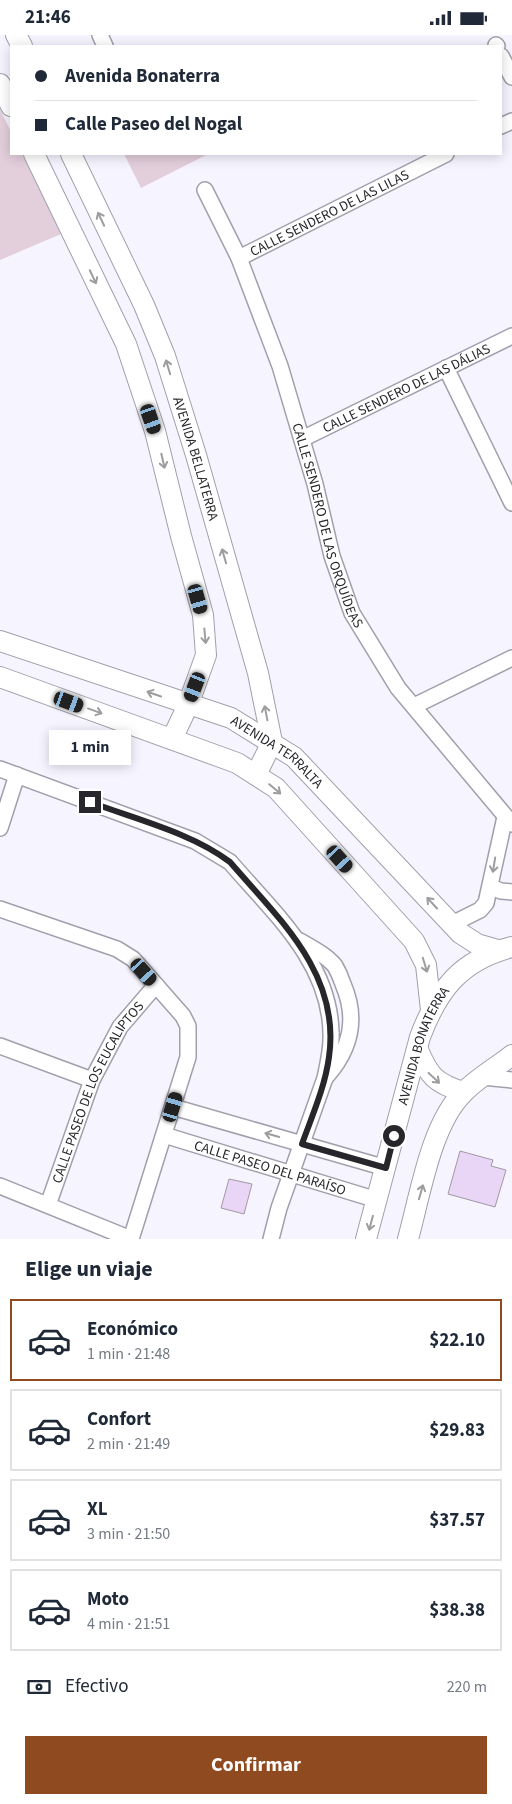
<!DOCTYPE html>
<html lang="es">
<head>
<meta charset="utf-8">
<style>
	body { margin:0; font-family:"Source Sans 3",sans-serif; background:#f2f2f3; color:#1f2937; height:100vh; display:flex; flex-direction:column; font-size:19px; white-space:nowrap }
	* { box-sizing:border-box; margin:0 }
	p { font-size:16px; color:#747a83 }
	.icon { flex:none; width:28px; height:28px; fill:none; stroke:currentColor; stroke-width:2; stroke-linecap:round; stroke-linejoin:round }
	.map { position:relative; height:1204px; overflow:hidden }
	.drawer { display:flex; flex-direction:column; background:#fff; flex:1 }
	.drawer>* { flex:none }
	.guide { position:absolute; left:10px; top:10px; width:492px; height:110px; border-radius:0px; box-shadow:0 2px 12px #0003; display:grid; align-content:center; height:110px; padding:0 25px; background:#fff }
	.end { position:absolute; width:22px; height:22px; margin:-11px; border:6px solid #26262b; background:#fff; box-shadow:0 0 0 2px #fff }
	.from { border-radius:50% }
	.bubble { position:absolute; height:35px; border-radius:0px; background:#fff; box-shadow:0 2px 12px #0003; font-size:16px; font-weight:700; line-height:35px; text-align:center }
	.car { position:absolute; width:15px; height:30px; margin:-15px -8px; border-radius:6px; box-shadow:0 0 4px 1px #0007; background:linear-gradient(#222 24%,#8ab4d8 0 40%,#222 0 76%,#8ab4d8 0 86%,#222 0) }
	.guide b { display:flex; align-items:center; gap:18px; height:48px; font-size:19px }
	.guide b+b { border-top:1px solid #e0e1e3 }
	.guide i { width:12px; height:12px; background:#1f2937 }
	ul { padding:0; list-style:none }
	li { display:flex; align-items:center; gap:15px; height:82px; margin:0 10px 8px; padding:0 15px; border:2px solid #e0e1e3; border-radius:0px }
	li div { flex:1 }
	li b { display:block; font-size:19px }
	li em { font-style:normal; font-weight:700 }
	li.selected { border-color:#8f4a1f }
	li>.icon { width:45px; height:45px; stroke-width:1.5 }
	h2 { padding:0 25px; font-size:22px; line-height:60px }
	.pay { display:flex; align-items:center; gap:12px; height:55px; padding:0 25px; font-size:19px }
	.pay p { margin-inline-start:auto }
	.cta { display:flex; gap:10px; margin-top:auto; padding:10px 25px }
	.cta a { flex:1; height:58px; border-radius:0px; background:#8f4a1f; color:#fff; font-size:20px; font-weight:700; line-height:58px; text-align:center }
	.status { display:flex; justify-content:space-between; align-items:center; height:35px; padding:0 25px; background:#fff; direction:ltr }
	.status svg { height:14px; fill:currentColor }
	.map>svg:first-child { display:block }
	.green { fill:#e3cedc }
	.building { fill:#e9d5f6; stroke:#a099a4 }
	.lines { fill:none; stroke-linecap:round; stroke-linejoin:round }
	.street-casing { stroke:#a0a0ac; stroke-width:18 }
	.secondary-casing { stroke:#a0a0ac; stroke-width:22 }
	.street { stroke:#fff; stroke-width:15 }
	.secondary { stroke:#fff; stroke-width:20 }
	.oneway { stroke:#9d9da0 }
	.route { stroke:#26262b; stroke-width:6 }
	.labels { text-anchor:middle; stroke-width:4; stroke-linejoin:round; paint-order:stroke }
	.street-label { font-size:14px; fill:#26262b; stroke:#fff }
</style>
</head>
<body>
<div class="status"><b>21:46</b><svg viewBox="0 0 49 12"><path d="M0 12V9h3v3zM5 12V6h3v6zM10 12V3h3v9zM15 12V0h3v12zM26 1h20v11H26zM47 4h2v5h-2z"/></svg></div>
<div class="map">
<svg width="512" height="1204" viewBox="0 0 512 1204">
	<rect width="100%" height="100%" fill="#f5f4ff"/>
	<path class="green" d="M0,74l11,23v22h11l39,80 -61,26z
		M124,119h84l-67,34z"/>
	<path class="building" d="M460,1116l33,9 -2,6 15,4 -11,37 -47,-13z
		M229,1144l23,5 -8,30 -23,-6z"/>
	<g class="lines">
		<g class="street-casing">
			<g id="street">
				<path d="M100,0l5,11"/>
				<path d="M496,10l1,1"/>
				<path d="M501,21l11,21"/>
				<path d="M501,91l11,-5"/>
				<path id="s1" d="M205,155l34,68 41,108 35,118 17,72 20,57 46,75 114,136"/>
				<path id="s2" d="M239,223l207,-104"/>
				<path d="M446,333l66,135"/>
				<path id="s3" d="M302,404l210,-103"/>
				<path d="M414,671l98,-48"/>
				<path d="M0,734l195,72 35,21c43,50 100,100 101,171 1,15 -3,31 -6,45l-46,130 -8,31"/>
				<path d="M0,793l17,-53"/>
				<path d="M491,852l10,4 11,1"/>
				<path d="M0,874l117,40 16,10 50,57 5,10v31l-57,182"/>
				<path d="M452,889l28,-14 6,-7 19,-86"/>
				<path d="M300,906c12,7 26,14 35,25 3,5 6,12 8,18 15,35 8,65 -17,93"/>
				<path d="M0,1011l92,34"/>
				<path d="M482,1042l30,3"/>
				<path d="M173,1072l213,61"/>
				<path id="s4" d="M164,1100l213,65"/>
				<path d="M0,1151l131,53"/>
				<path id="s5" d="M48,1170l44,-125 28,-53 36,-42"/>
			</g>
		</g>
		<g class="secondary-casing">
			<g id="secondary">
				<path d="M16,0l6,11"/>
				<path d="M0,49l11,22"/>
				<path d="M34,119l92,190 29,87 26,105 22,79 3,40 -18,50 -16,34"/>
				<path id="s6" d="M71,119l73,151 21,51 31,99 62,218 14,69 -16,33"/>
				<path id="s7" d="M0,606l231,77 63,39 166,176 17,11 21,6"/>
				<path d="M0,642l237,86 39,25 138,153 12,24 5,45"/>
				<path d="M418,1015c11,26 17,33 45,42"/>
				<path id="s8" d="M366,1204l54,-202c18,-48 41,-77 92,-90"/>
				<path d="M408,1204c12,-43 23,-115 55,-146 14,-15 33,-25 49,-38"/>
			</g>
		</g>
		<use href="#street" class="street"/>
		<use href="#secondary" class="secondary"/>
	</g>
	<defs><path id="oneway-shaft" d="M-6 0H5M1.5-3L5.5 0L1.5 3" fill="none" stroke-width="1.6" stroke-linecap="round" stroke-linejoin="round" transform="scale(1.25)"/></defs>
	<g class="oneway">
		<use href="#oneway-shaft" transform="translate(101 184) rotate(-115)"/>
		<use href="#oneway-shaft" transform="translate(93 242) rotate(65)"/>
		<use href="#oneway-shaft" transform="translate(168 332) rotate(-107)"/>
		<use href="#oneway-shaft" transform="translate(163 426) rotate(77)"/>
		<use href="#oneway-shaft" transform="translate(224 521) rotate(-106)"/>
		<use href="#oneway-shaft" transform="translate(205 601) rotate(85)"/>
		<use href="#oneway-shaft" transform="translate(154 659) rotate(-161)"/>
		<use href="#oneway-shaft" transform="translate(95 676) rotate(20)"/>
		<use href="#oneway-shaft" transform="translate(266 678) rotate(-101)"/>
		<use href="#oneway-shaft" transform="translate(275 754) rotate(40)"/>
		<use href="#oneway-shaft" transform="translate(494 830) rotate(99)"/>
		<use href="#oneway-shaft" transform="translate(432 868) rotate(-133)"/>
		<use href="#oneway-shaft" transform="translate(425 930) rotate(73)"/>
		<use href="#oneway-shaft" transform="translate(434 1043) rotate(43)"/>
		<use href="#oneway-shaft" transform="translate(272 1100) rotate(-164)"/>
		<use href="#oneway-shaft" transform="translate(421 1157) rotate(-74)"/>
		<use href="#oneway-shaft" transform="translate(371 1188) rotate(105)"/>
	</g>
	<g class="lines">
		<path class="route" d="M90,767c45,17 102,31 140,60 49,57 111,112 99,195 -4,30 -17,59 -27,87l84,24 8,-32"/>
	</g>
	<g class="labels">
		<g class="street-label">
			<text dy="5" stroke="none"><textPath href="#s2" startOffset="101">CALLE SENDERO DE LAS LILAS</textPath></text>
			<text dy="5" stroke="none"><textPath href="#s3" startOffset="116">CALLE SENDERO DE LAS DÁLIAS</textPath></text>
			<text dy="5" stroke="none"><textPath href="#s6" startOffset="330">AVENIDA BELLATERRA</textPath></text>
			<text dy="5" stroke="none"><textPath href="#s1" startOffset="358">CALLE SENDERO DE LAS ORQUÍDEAS</textPath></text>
			<text dy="5" stroke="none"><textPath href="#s7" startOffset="301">AVENIDA TERRALTA</textPath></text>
			<text dy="5" stroke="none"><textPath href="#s8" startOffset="202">AVENIDA BONATERRA</textPath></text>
			<text dy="5" stroke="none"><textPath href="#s5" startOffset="124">CALLE PASEO DE LOS EUCALIPTOS</textPath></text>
			<text dy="5" stroke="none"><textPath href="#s4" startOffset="111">CALLE PASEO DEL PARAÍSO</textPath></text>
		</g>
	</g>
</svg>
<i class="end from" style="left:394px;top:1101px"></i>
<i class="end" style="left:90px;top:767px"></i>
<div class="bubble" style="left:49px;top:695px;width:82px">1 min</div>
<i class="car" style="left:151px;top:384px;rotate:161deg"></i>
<i class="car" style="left:198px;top:564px;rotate:164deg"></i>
<i class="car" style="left:195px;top:652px;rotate:201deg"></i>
<i class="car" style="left:69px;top:667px;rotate:110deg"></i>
<i class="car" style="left:340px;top:824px;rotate:138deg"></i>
<i class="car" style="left:144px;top:937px;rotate:138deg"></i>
<i class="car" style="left:173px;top:1072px;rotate:17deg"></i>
<div class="guide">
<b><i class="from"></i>Avenida Bonaterra</b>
<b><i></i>Calle Paseo del Nogal</b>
</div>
</div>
<section class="drawer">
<h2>Elige un viaje</h2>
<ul>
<li class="selected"><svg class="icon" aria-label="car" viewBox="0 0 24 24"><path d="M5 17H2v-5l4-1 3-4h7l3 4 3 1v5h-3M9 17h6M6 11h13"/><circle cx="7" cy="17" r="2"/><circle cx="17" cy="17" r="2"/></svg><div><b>Económico</b><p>1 min · 21:48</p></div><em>$22.10</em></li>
<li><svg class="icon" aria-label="car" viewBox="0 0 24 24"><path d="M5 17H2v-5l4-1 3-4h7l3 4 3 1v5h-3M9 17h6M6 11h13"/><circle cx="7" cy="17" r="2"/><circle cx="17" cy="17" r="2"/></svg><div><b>Confort</b><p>2 min · 21:49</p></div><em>$29.83</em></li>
<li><svg class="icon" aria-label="car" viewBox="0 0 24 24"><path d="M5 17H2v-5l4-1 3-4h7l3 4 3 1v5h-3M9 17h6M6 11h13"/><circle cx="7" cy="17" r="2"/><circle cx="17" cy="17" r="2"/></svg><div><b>XL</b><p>3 min · 21:50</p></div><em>$37.57</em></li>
<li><svg class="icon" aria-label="car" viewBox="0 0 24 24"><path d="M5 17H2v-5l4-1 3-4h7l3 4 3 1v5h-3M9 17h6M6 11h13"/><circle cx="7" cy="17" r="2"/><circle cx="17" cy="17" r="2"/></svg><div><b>Moto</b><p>4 min · 21:51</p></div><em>$38.38</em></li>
</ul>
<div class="pay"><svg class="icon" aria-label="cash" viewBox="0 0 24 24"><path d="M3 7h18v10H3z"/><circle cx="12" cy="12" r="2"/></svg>Efectivo<p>220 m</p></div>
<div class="cta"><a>Confirmar</a></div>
</section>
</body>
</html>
